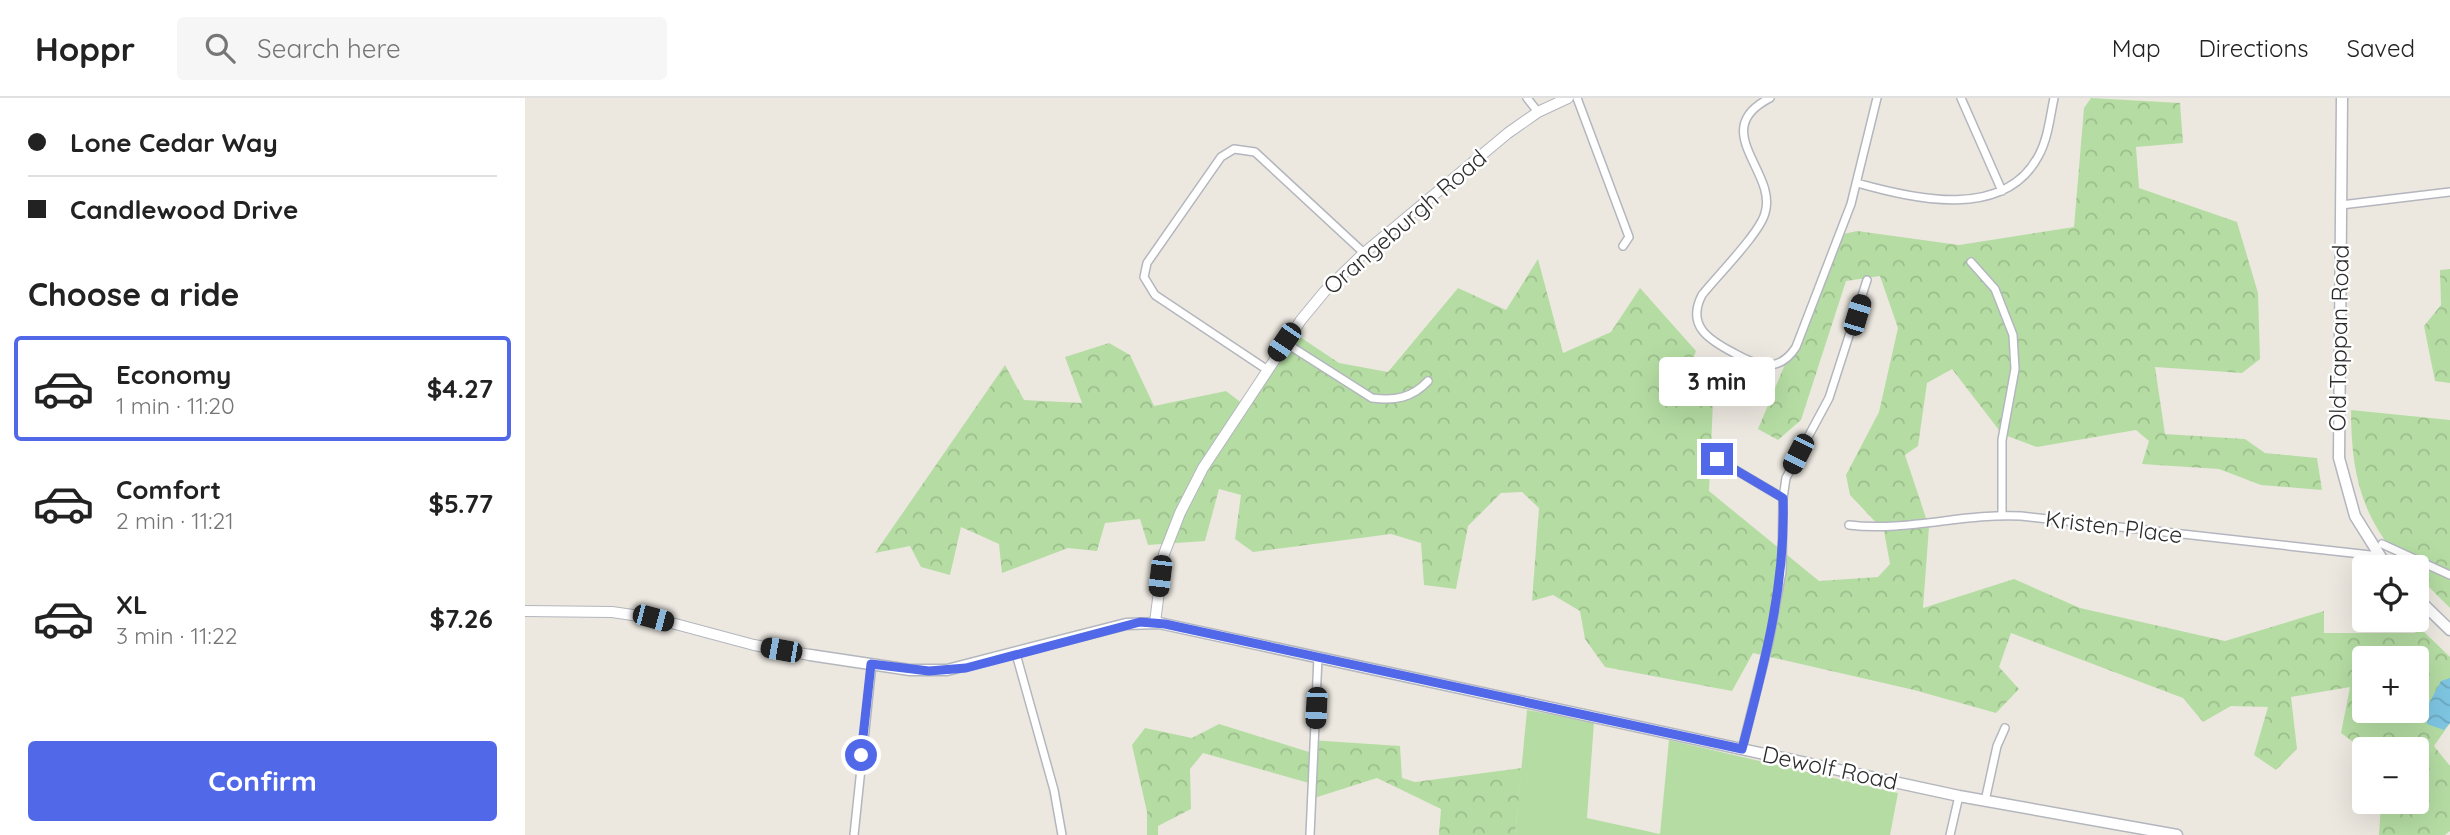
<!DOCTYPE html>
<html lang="en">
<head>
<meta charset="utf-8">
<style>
	body { margin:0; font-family:Quicksand,sans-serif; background:#f6f6f6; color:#222; height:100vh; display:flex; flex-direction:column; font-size:26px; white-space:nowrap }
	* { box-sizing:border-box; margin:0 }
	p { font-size:23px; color:#767676 }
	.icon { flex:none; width:38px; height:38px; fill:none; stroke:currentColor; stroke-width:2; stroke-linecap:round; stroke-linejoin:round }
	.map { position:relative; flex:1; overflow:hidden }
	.panel { display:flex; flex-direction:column; background:#fff; width:525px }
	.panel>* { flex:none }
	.guide { display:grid; align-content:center; height:154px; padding:0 28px; background:#fff }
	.buttons { position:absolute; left:1827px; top:457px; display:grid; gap:14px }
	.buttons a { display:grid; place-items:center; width:77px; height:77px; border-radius:7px; background:#fff; box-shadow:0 7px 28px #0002; font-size:35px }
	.end { position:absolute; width:32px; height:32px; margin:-16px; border:9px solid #5169e8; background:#fff; box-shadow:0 0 0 4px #fff }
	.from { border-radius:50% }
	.bubble { position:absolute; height:49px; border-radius:7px; background:#fff; box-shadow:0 7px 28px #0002; font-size:23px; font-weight:700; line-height:49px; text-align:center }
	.car { position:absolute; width:21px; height:42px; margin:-21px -10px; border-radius:9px; box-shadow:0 0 5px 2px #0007; background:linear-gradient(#222 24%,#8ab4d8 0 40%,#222 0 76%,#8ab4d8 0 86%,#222 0) }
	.guide b { display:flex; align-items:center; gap:24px; height:66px; font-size:26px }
	.guide b+b { border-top:2px solid #e0e0e0 }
	.guide i { width:18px; height:18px; background:#222 }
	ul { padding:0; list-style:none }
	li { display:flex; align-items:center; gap:21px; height:105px; margin:0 14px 10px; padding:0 14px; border:4px solid transparent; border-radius:7px }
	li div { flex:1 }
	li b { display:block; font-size:26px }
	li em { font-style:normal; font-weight:700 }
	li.selected { border-color:#5169e8 }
	li>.icon { width:63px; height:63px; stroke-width:1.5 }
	h2 { padding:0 28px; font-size:32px; line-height:84px }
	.action { display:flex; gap:14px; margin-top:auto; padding:14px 28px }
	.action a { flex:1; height:80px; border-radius:7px; background:#5169e8; color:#fff; font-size:28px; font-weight:700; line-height:80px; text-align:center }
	header { display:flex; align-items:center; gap:42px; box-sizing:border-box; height:98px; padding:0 35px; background:#fff; border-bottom:2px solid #e0e0e0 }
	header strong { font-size:33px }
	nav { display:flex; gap:38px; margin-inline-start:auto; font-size:24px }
	.search { width:490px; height:63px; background:#f6f6f6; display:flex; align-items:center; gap:18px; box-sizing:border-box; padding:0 24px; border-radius:7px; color:#767676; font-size:26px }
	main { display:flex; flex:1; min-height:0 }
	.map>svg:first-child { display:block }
	.grass { fill:#b5dda3 }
	.forest { fill:url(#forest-crowns); fill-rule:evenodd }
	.water { fill:url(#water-waves) }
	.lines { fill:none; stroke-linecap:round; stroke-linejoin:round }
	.minor-casing { stroke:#b4b6be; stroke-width:10 }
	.tertiary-casing { stroke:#b4b6be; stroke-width:12 }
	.secondary-casing { stroke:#b4b6be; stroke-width:13 }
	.minor { stroke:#fff; stroke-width:7 }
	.tertiary { stroke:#fff; stroke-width:10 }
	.secondary { stroke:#fff; stroke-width:10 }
	.route { stroke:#5169e8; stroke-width:9 }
	.labels { text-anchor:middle; stroke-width:5; stroke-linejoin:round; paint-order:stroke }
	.street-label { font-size:23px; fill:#2c2c2c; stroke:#fff }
</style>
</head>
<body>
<header>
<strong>Hoppr</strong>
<div class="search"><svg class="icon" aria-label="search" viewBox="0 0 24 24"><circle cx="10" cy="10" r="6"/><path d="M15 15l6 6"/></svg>Search here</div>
<nav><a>Map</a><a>Directions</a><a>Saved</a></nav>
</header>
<main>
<section class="panel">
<div class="guide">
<b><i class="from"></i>Lone Cedar Way</b>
<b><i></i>Candlewood Drive</b>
</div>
<h2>Choose a ride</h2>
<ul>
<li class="selected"><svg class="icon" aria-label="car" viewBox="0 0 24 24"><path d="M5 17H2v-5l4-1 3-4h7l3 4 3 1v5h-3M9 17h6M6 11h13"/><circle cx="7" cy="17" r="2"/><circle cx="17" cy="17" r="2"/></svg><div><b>Economy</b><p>1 min · 11:20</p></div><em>$4.27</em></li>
<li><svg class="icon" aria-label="car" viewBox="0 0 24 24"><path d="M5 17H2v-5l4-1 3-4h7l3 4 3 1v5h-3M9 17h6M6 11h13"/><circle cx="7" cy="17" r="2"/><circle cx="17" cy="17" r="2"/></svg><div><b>Comfort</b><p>2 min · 11:21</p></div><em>$5.77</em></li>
<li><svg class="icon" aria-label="car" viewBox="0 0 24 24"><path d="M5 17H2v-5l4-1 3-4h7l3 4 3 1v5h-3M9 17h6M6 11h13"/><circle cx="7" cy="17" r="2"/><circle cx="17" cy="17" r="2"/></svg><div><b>XL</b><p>3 min · 11:22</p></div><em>$7.26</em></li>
</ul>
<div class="action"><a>Confirm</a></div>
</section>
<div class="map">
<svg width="1925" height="737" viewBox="0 0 1925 737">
	<defs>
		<pattern id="forest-crowns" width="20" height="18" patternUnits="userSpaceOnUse" patternTransform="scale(1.75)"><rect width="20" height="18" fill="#b5dda3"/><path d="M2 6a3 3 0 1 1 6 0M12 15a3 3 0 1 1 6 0" fill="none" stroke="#9cbe8c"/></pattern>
		<pattern id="water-waves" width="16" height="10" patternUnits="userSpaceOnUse" patternTransform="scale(1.75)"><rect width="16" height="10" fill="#7ec6e3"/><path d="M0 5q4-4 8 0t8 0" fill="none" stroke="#6daac3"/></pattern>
	</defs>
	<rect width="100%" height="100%" fill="#ece8e0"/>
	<path class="grass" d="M1002,612l67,12 -7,96 73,16 9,-94 229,53 -8,42h-375z"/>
	<path class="forest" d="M1566,0l89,5 3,40 -47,4 3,41 98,34 21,71 2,66 -18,14 -87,-6 10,67 80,5 20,14 52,5 5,32 -61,-5 -42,-16 -77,-5 7,-23 -13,-11 -99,17 -35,-13 -50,-65 -25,14 -9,63 -13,9 24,72 -6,81 91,-29 66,29 145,33 99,-30v22h91l4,-6 31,30v66l-16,23 16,20v65l-5,4h-66l2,-32 36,-1v-53l-53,1 -23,-17 9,-46 -59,10 6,52 -21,21 -22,-15 14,-48 -37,-1 -28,16 -20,-24 -172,-65 -12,34 20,22 -23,24 -82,-23 -161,-37 -21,38 -127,-24 -20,-28 -5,-28 -27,-16 -21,6 7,-93 -17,-16 -21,1 -33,33 -12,63 -32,-4 -3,-42 -30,-9 -138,18 -18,-13 6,-44 -22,-6 -14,52 -57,4 -8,-26 -35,4 -8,28 -29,-3 -66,25 -3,-29 -38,-17 -11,48 -29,-8 -11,-21 -35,7 130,-188 19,35 58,3 -17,-46 44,-14 21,12 24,51 72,-15 17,13 51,-71 45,30 49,9 70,-84 48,22 32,-51 25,94 48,-21 29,-44 56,63 -9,25 26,26 -4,89 110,90 59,-4 12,-13 -6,-33 -34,-36 -4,-20 33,-63 19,-84 -18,-52 -34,5 -45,139 -23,20 -20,-11 81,-194 18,-4 102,14 115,-18 10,-119zM1839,560h53v52h-53z
		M1925,171v114l-15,-2 -11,-55 17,-21 -1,-35z
		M1826,312l99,10v188l-33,-33v-8h-9c-46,-45 -57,-93 -57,-157z
		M694,626l90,28 1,-12 90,6 2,32 13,4 107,-14 -7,67h-76l2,-26 -64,-31 -69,22 1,-17 -106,-30 -13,16 1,40 -33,17v9h-11v-23l-15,-67 13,-17 47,10z"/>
	<path class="water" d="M1925,580v45l-6,7 -17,-6v-17l14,-26z"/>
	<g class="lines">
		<g class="minor-casing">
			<path id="minor" d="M1002,0l11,14
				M1052,0l52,139 -6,9
				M1245,0c-63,32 8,74 -5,115 -5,20 -48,63 -63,82 -16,31 7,45 32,58 23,13 45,21 62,-6l55,-143 26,-106
				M1436,0l41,93
				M1332,85c57,16 148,38 182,-28 9,-17 11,-38 15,-57
				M1816,107l109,-13
				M1446,164l24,27 18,46 2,34 -13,71v75
				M759,244l88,56c23,3 40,0 56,-17
				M741,271l-111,-74 -11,-18 3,-14 74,-106 13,-8 21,3 109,101
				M1192,361l66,39
				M1324,427c57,7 115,-12 172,-9l358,40
				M1857,446l68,31
				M491,556l38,136 8,45
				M1217,651l27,-107 13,-71 1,-73 3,-20 43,-80 38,-118
				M1460,703l12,-55 8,-18
				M329,737l18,-171
				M785,737l8,-178
				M1425,737l9,-39"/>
		</g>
		<g class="tertiary-casing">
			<path id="tertiary" d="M0,513l87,1 41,6 101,27 56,10
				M630,524l9,-68 16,-41 23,-45 98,-148 24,-29 39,-38 144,-120 30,-21 30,-14"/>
		</g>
		<g class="secondary-casing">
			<path id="secondary" d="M1817,0l-3,360 16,58 32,51
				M1892,500l33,32
				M285,557l100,15h37l179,-46 33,-1 800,173 218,39"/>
		</g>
		<use href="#minor" class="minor"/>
		<use href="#tertiary" class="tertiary"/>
		<use href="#secondary" class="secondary"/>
	</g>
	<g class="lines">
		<path class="route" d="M336,657l10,-91 58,7 37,-3 174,-46 25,2 577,125c22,-84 44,-164 41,-251l-66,-39"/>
	</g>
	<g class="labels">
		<g class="street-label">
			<text transform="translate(880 124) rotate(-41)" y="8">Orangeburgh Road</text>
			<text transform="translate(1814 240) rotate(-89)" y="8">Old Tappan Road</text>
			<text transform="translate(1589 429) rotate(7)" y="8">Kristen Place</text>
			<text transform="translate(1305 670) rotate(12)" y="8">Dewolf Road</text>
		</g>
	</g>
</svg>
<div class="buttons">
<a><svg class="icon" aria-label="locate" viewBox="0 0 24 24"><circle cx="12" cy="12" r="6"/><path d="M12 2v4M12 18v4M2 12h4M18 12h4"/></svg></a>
<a>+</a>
<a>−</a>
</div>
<i class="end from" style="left:336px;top:657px"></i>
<i class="end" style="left:1192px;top:361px"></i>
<div class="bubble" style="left:1134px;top:259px;width:116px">3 min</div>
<i class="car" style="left:1332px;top:217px;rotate:17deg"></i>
<i class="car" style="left:759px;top:244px;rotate:214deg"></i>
<i class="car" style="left:1273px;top:356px;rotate:207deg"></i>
<i class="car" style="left:635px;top:478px;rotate:187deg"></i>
<i class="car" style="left:128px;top:520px;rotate:105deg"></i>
<i class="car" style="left:256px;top:552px;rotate:280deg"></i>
<i class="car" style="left:791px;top:610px;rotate:183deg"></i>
</div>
</main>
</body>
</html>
